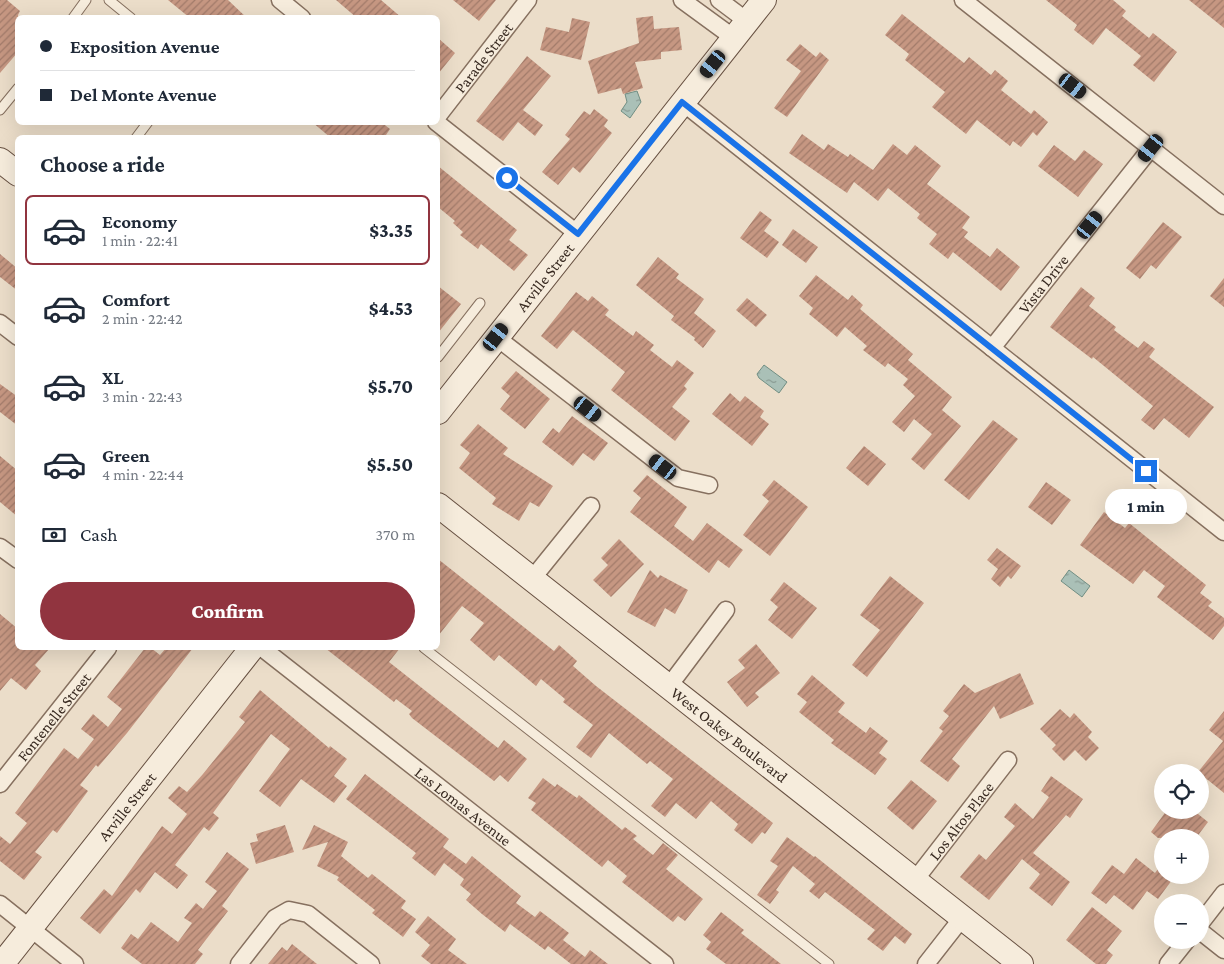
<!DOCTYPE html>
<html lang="en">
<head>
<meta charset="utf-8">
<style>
	body { margin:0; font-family:"Crimson Pro",serif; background:#f6f6f7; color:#1f2937; height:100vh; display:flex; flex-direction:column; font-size:19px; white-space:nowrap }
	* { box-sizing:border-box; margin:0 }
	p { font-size:16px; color:#747a83 }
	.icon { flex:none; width:28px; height:28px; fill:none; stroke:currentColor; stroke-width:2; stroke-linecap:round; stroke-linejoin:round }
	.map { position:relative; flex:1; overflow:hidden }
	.panel { position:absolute; left:15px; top:135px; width:425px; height:515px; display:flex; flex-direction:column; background:#fff; border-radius:8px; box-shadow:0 5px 20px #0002 }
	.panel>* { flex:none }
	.hud { position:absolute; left:15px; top:15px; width:425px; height:110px; border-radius:8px; box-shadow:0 5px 20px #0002; display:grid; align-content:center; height:110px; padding:0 25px; background:#fff }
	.controls { position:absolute; left:1154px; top:764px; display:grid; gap:10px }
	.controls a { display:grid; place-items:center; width:55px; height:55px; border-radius:50%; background:#fff; box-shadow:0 5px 20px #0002; font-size:25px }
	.end { position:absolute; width:22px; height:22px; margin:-11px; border:6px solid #1a73e8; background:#fff; box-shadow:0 0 0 2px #fff }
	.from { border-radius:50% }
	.bubble { position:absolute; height:35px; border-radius:18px; background:#fff; box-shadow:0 5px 20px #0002; font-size:16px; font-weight:800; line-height:35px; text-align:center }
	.car { position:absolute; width:15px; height:30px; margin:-15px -8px; border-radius:6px; box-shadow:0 0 4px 1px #0007; background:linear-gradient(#222 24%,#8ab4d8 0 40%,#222 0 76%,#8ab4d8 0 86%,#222 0) }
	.hud b { display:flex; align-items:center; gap:18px; height:48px; font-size:19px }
	.hud b+b { border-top:1px solid #e0e1e3 }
	.hud i { width:12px; height:12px; background:#1f2937 }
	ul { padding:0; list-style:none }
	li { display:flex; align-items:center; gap:15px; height:70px; margin:0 10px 8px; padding:0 15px; border:2px solid transparent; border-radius:8px }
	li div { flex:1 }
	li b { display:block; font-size:19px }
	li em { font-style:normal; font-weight:800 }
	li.on { border-color:#91343f }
	li>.icon { width:45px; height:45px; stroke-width:1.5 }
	h2 { padding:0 25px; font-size:22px; line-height:60px }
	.pay { display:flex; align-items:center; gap:12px; height:55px; padding:0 25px; font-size:19px }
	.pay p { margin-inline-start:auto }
	.primary-button { display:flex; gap:10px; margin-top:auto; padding:10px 25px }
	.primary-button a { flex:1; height:58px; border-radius:30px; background:#91343f; color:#fff; font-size:20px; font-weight:800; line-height:58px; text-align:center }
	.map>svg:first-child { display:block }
	.water { fill:url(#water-ripples); stroke:#718e83 }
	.building { fill:url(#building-hatch) }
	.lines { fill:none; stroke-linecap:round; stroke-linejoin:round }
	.lane-casing { stroke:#86705f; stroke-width:11 }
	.street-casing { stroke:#86705f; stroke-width:19 }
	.secondary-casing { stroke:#685142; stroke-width:26 }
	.lane { stroke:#f6ecdc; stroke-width:9 }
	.street { stroke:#f6ecdc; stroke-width:16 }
	.secondary { stroke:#f6ecdc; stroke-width:24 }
	.route { stroke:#1a73e8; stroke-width:6 }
	.labels { text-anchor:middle; stroke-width:4.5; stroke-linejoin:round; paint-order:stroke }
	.street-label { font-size:16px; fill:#382a21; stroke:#f3e8d8 }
</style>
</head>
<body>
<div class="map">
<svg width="1224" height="964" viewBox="0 0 1224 964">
	<defs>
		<pattern id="water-ripples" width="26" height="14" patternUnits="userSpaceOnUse" patternTransform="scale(1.25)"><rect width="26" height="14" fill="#aac0b7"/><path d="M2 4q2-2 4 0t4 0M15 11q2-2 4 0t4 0" fill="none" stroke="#8b9c94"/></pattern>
		<pattern id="building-hatch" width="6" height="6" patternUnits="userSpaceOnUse" patternTransform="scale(1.25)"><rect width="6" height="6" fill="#c69782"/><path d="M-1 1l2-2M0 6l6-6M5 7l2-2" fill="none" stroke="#a27b6a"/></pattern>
	</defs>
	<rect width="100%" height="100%" fill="#ebddc9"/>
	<path class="water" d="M637,91l4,11 -11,16 -9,-7 6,-9 -2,-8z
		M764,365l23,17 -8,11 -20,-15 -2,-4z
		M1069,570l21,16 -8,11 -21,-16z"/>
	<path class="building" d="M0,0h7l13,11 -2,4v37l-18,21z
		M168,0h60l19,18h-57z
		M336,0h45l21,18h-45z
		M453,0h43l-17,21z
		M1046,0h67l13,11 -4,5 27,22 4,-5 24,19 -23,30 -21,-17 8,-9 -35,-28 -13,17 -19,-15 3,-5z
		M1189,0h35v28z
		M902,14l62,49 5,-6 22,18 4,-5 13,11 -7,9 30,24 3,-4 14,12 -11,14 -4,-4 -12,15 -8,-6 -3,5 -33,-26 -11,14 -34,-27 13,-15 -40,-32 4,-6 -24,-19z
		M653,16l1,13 25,-2 3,23 -21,2v7l-26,3 8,26 -20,6 -2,-6 -23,6 -10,-33 51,-18 -3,-25z
		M572,18l18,4 -9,38 -41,-10 6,-23 23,5z
		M438,38l17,15 -17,21z
		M800,44l16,13 4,-5 9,8 -42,57 -13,-9 27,-37 -15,-11z
		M527,56l24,20 -28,34 20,15 -8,11 -17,-14 -15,19 -27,-20z
		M594,109l14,11 -4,6 8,7 -32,40 -7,-6 -15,18 -16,-13 28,-33 -5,-4 19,-24 6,4z
		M312,122h69l9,7 -6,9h-53z
		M802,134l22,16 4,-6 20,13 2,-3 23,16 20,-26 14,11 8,-10 26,21 -14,18 43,33 -8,11 6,4 -4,5 26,20 7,-9 23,19 -19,24 -48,-39 -5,7 -19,-15 8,-10 -20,-16 3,-4 -32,-26 -10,13 -24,-19 -7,11 -58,-40z
		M1054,145l21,16 9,-11 19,14 -25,33 -40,-31z
		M438,166l79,64 -8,10 19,15 -14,16 -33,-27 -3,5 -18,-14 3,-3 -10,-9 2,-2 -17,-14z
		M760,211l12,9 -8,11 15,11 -12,16 -27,-20z
		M1163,222l19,15 -26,32 -5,-4 -11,14 -14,-11z
		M793,229l25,18 -12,16 -24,-18z
		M0,254l18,15v22l-18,-14z
		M658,257l21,17 -3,4 28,21 -10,14 22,18 -13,17 -9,-8 1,-2 -24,-18 3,-4 -38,-31z
		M816,275l32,25 4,-5 11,10 -3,4 53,45 -5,6 44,37 -10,13 19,16 -37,44 -13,-11 21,-25 -18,-15 -10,13 -12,-10 23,-26 -12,-11 5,-6 -20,-16 -3,4 -22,-17 4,-4 -22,-19 -8,10 -28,-23 4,-6 -14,-12z
		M1224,278v29l-14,-11z
		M438,286l23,18 -23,29z
		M1081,287l14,11 -6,8 27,21 -2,3 24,18 6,-7 11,8 -6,8 65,50 -25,31 -25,-20 -10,12 -13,-10 12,-14 -60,-49 -1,2 -42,-32z
		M576,292l12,9 4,-5 17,14 -4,5 28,21 3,-5 18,14 -4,5 22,17 5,-7 17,13 -10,13 3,3 -15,18 18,14 -15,20 -64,-51 14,-18 -52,-42 -16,19 -16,-13z
		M747,298l20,17 -11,12 -20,-17z
		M516,371l34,28 -25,30 -25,-20 10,-13 -9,-8z
		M0,384l18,13v29l-18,-14z
		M730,393l10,9 5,-6 19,15 -4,6 9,7 -17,22 -40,-32z
		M572,416l36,27 -14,18 -11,-8 -10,13 -31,-24 11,-14 6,5z
		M993,420l25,19 -49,61 -25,-20z
		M478,424l30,24 -5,6 50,32 -14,21 -9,-5 -11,19 -27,-17 4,-6 -37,-30 11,-15 -10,-8z
		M864,446l22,18 -18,22 -22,-18z
		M0,456l18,15v46l-18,-15z
		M647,475l40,32 -13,19 19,15 14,-18 36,27 -14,18 -11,-8 -9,13 -79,-61 11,-14 -8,-7z
		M774,480l34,27 -38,49 -27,-21 26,-34 -7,-6z
		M1046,482l25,18 -19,25 -24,-18z
		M1104,512l21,16 4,-5 77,62 -6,8 12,9 -4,4 16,12v8l-11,14 -56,-43 8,-11 -21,-16 -11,14 -53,-39z
		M619,539l25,25 -33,33 -18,-17 15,-15 -7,-7z
		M997,548l24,18 -10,13 -3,-3 -8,11 -9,-8 7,-10 -11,-9z
		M438,559l116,92 5,-6 18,16 -4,5 23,20 177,137 -8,11 -3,-2 -10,12 -18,-14 4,-6 -27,-23 -15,18 -20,-16 -11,14 -14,-11 22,-27 -23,-18 -3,3 -38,-31 -18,25 -15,-11 17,-22 -30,-23 2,-3 -24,-20 -5,7 -37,-31 -5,6 -24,-21 14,-17 -22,-17 -24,30z
		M650,570l8,8 2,-3 28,15 -13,24 -10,-6 -10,19 -28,-15z
		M890,576l34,27 -57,74 -15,-12 28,-35 -20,-15z
		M784,582l33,26 -25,31 -24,-19 10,-13 -8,-7z
		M0,614l18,15v19h32l-15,17 6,6 -15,19 -15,-12 -11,13z
		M756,644l24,29 -25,20 4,4 -12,10 -20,-25 18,-14 -7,-8z
		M145,648h6l9,7 6,-7h27l-66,85 -29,34 -2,-2 -16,20 8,6 -31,42 -4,-3 -18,22 7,5 -18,23 -24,-19v-25l10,8 17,-21 -12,-10 49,-65 14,11 16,-20 -13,-10 12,-15 15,13 14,-18 -15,-12z
		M325,648h75l-11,14 109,86 6,-8 23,19 -19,23 -8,-7 -6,6 -82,-63 -3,-4 3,-3 -16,-12 -2,3z
		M1020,673l14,31 -34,15 -6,-13 -42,53 8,7 -12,16 -28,-21 23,-30 -4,-3 10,-12 -6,-5 21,-27 11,9z
		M812,675l33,28 -7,9 28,21 4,-6 18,14 -9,12 8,6 -12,16 -44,-32 3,-3 -35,-28 8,-10 -10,-8z
		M260,690l69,58 1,-2 17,13 -13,17 13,10 -13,17 -33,-24 -21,28 -21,-16 31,-42 -19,-15 -58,79 6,5 -10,13 -5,-4 -29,38 13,10 -11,14 -22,-17 -15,21 -4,-4 -36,45 -20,-16 24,-29 8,7 50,-70 10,8 15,-20 -19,-16 11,-12 8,6 16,-18 42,-52 -6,-5z
		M1060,709l10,9 4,-5 18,19 -4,5 11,11 -13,13 -11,-11 -11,11 -12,-12 4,-4 -16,-16z
		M1224,711v82l-26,-21 25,-31 -14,-11z
		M365,774l84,65 -6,8 23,17 6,-8 49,40 -5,7 19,14 5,-6 29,22 -6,7 22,17 5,-7 18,14h-37l-23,-18 -3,4 -35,-26 -5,8 -23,-18 -16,-14 5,-6 -11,-9 4,-6 -20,-16 -9,13 -23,-18 4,-5 -70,-54z
		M1051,776l32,23 -13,19 -4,-3 -33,38 37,29 -18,24 -23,-18 11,-14 -18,-15 -33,41 -29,-23 19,-23 7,6 29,-34 -11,-9 11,-14 18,16 16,-22 -8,-6z
		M543,778l12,9 2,-3 20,14 2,-3 43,35 3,-3 12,9 -4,3 20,16 10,-12 15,12 -12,14 37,30 -18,22 -7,-5 -5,6 -51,-40 5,-6 -19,-16 -6,7 -71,-57 5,-7 -8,-5z
		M911,780l26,21 -24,29 -26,-22z
		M1167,810h26l15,12 -12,16h-38l-7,-6z
		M285,825l9,27 -38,12 -6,-21 8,-2 -2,-7z
		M314,825l34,17 -7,14 27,22 4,-4 34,27 -5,7 15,11 -13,18 -31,-24 3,-3 -38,-30 2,-3 -22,-11 11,-24 -26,8z
		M787,837l27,20 1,-1 97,78 -7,10 -10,-8 -12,15 -16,-12 8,-9 -50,-38 -6,7 -10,-8 6,-7 -22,-18 -17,24 3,2 -9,12 -13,-9 21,-29 -8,-5z
		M227,852l22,17 -27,37 6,5 -30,39 5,4 -8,10h-53l-21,-16 10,-14 7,5 13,-17 27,20 14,-19 -8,-5 12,-15 7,6 14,-18 -12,-9z
		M1136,858l19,15 3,-4 14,11 -14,19 -11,-8 -14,19 -19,-15 -8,9 -15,-11 21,-28 12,9z
		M1092,907l30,24 -15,19 6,5 -7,9h-10l-30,-24z
		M721,912l23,18 -3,3 40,31h-55l-20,-15 5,-7 -8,-7z
		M428,916l28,23 -8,11 19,14h-36l-10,-8 9,-11 -15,-13z
		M292,944l25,20h-49l14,-17 5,4z"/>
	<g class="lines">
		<g class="lane-casing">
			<path id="lane" d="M109,0l22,18
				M73,18l13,-18
				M0,110l18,-22
				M136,138l12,-16
				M438,357l42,-54
				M424,648l405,316"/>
		</g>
		<g class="street-casing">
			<g id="street">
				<path d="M280,0l22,18"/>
				<path d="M682,0l52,38"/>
				<path d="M719,0l28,21"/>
				<path d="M963,0l261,206"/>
				<path d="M682,102l542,430"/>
				<path id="s1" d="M438,116l90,-116"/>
				<path d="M436,122l142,112"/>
				<path d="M0,323l18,14"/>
				<path d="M496,337l182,141 31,7"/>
				<path id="s2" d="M992,348l159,-200"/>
				<path d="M0,547l18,13"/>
				<path d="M532,579l59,-73"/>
				<path id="s3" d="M262,648l403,316"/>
				<path d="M669,686l57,-76"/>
				<path id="s4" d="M0,784l108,-136"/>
				<path id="s5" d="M915,880l93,-120"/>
				<path d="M0,904l75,60"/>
				<path d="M1200,924l24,-31"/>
				<path d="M1200,931l24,19"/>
				<path d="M239,964l36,-46 14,-8 19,4 63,50"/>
				<path d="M926,964l36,-46"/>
				<path d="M1168,964l19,-24"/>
			</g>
		</g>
		<g class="secondary-casing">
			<g id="secondary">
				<path d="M0,160l18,14"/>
				<path id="s6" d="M438,412l326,-412"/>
				<path id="s7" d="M438,505l583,459"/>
				<path id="s8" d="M2,964l250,-316"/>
			</g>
		</g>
		<use href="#lane" class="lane"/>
		<use href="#street" class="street"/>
		<use href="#secondary" class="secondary"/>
	</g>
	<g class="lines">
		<path class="route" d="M507,178l71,56 104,-132 464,369"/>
	</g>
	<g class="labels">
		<g class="street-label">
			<text dy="6" stroke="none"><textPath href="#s1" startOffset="74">Parade Street</textPath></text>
			<text dy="6" stroke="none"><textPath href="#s6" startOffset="172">Arville Street</textPath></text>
			<text dy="6" stroke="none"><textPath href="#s2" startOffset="82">Vista Drive</textPath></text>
			<text dy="6" stroke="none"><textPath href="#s4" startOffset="86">Fontenelle Street</textPath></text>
			<text dy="6" stroke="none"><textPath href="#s7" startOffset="371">West Oakey Boulevard</textPath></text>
			<text dy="6" stroke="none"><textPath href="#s8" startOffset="201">Arville Street</textPath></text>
			<text dy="6" stroke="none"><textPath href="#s3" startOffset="256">Las Lomas Avenue</textPath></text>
			<text dy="6" stroke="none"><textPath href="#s5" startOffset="75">Los Altos Place</textPath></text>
		</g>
	</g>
</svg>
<div class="controls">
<a><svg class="icon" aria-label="locate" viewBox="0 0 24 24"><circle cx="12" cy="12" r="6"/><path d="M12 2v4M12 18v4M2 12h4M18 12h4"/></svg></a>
<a>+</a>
<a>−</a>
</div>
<i class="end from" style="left:507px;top:178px"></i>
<i class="end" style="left:1146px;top:471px"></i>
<div class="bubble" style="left:1105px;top:489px;width:82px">1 min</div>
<i class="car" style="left:713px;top:64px;rotate:219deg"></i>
<i class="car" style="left:1073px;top:86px;rotate:128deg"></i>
<i class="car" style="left:1151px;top:148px;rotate:219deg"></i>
<i class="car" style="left:1090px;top:225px;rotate:39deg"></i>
<i class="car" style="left:496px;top:337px;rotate:38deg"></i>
<i class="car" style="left:588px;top:409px;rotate:128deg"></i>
<i class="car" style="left:663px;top:467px;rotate:308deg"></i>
<div class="hud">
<b><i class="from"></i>Exposition Avenue</b>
<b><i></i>Del Monte Avenue</b>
</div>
<section class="panel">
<h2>Choose a ride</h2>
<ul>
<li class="on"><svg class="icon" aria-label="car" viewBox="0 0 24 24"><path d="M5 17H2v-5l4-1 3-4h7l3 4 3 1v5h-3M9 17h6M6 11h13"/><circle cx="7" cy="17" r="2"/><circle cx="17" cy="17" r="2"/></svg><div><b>Economy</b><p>1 min · 22:41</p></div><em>$3.35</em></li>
<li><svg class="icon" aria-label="car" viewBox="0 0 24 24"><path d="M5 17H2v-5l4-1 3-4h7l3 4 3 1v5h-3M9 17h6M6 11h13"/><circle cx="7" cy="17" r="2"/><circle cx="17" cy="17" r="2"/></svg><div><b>Comfort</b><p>2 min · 22:42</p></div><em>$4.53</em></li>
<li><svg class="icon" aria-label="car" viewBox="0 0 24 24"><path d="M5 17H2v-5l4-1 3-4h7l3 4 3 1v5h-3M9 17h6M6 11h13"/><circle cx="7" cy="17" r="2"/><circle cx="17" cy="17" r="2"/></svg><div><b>XL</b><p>3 min · 22:43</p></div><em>$5.70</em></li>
<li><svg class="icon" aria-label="car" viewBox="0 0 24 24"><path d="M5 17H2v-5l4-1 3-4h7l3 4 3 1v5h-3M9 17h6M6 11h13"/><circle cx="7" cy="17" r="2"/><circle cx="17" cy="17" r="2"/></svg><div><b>Green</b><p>4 min · 22:44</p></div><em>$5.50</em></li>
</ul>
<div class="pay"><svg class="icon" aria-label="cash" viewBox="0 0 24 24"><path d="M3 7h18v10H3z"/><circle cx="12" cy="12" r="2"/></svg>Cash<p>370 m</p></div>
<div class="primary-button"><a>Confirm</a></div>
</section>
</div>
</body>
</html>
